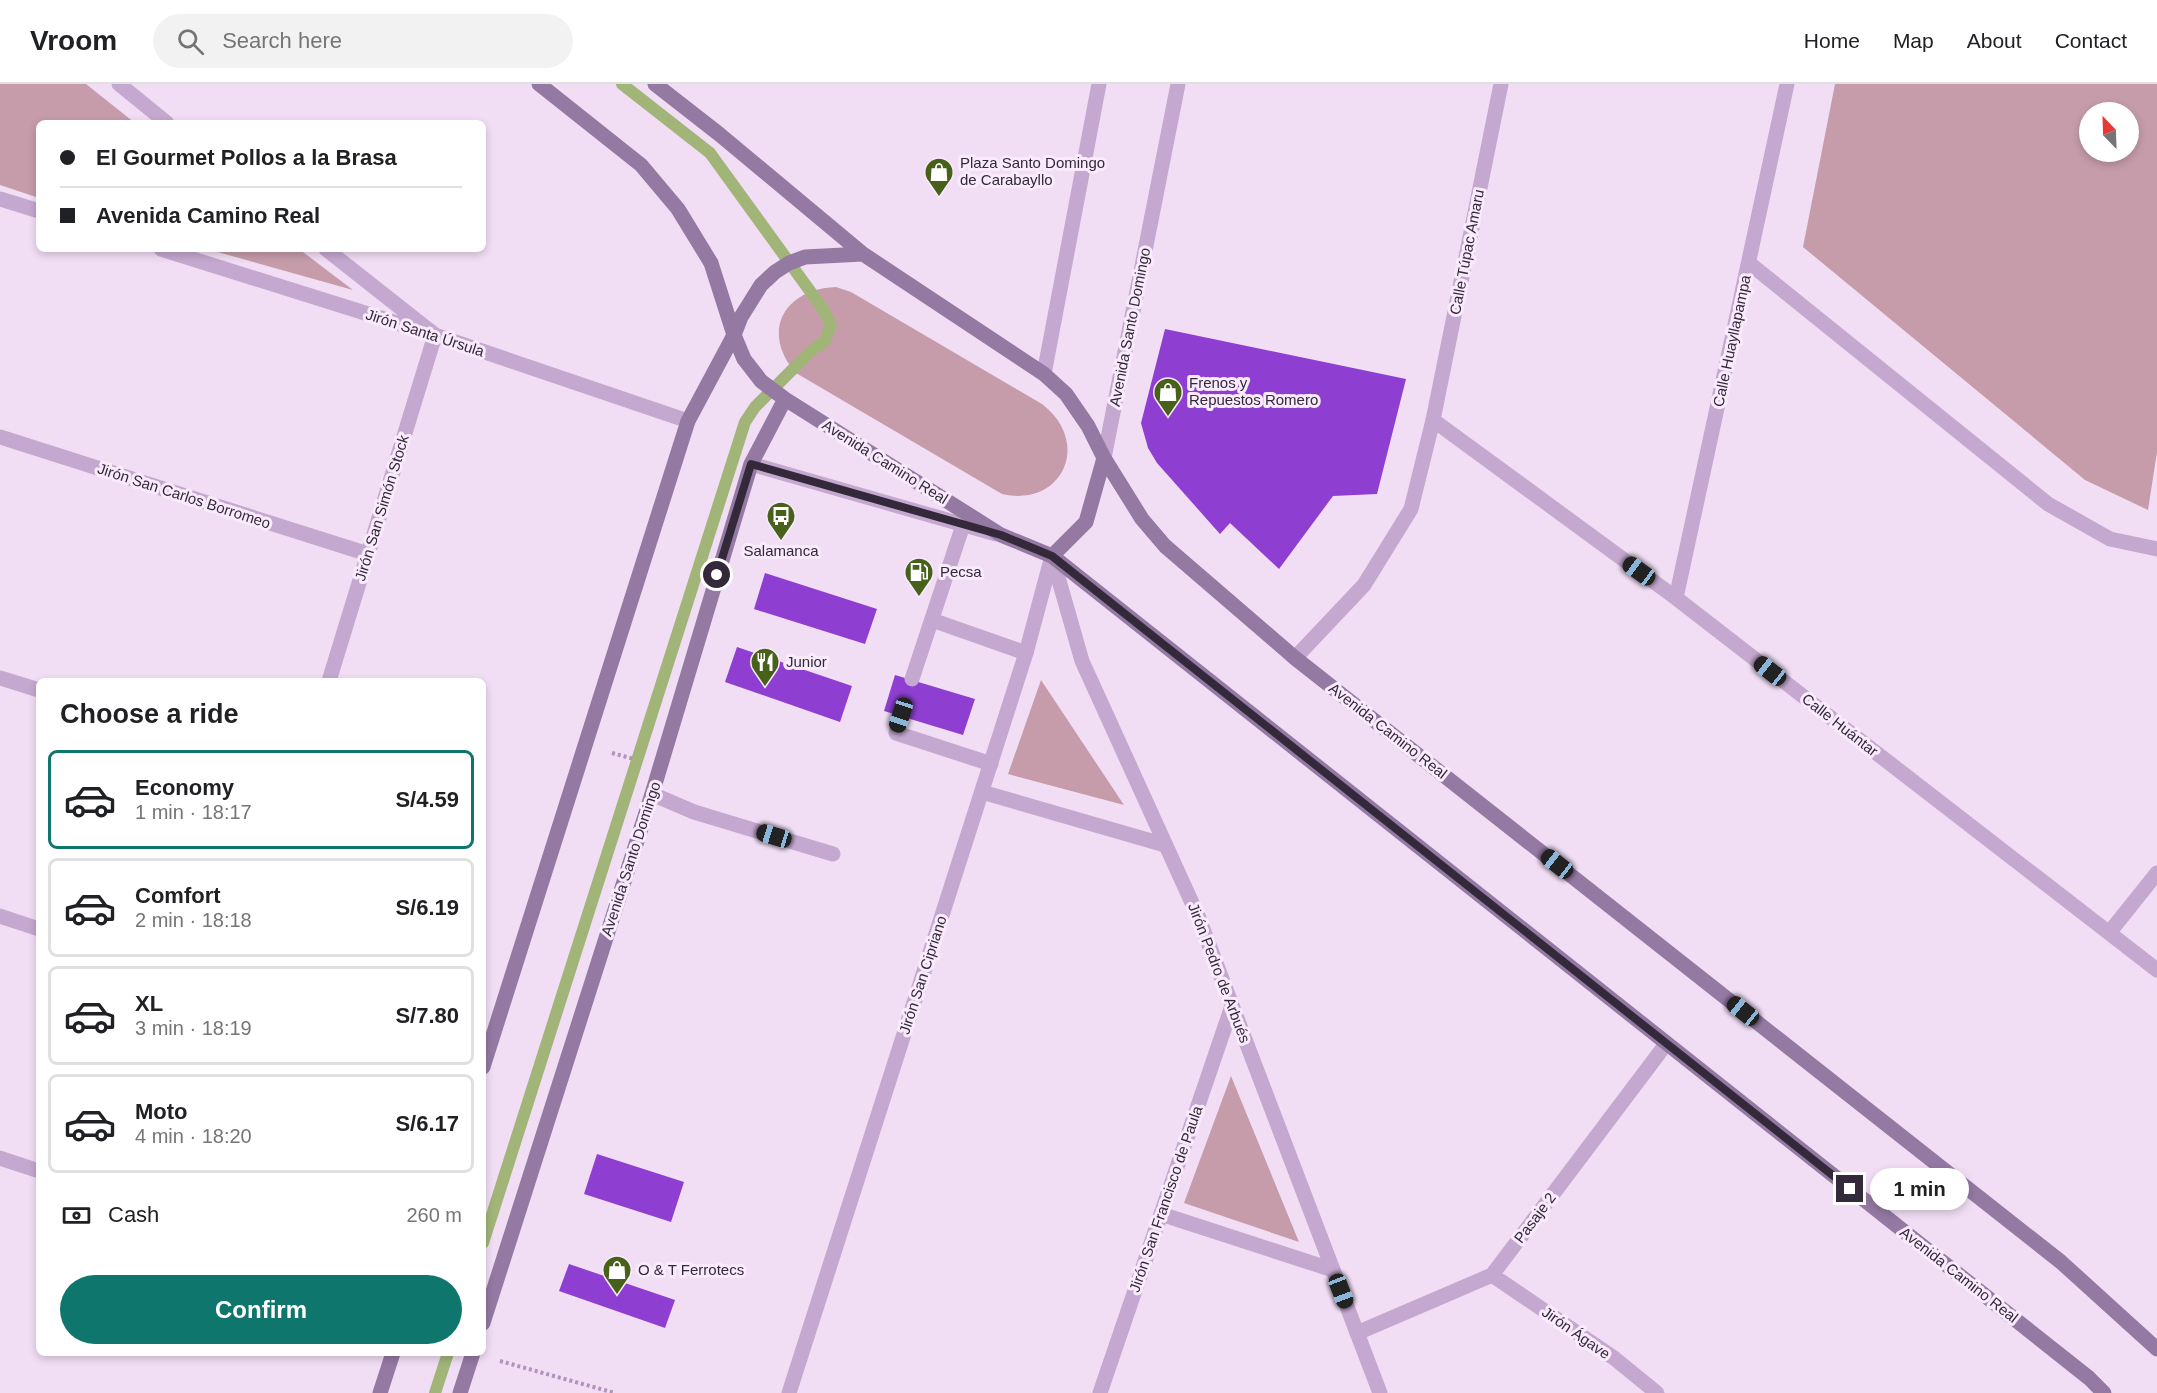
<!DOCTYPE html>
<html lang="en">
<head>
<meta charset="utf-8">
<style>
	body { margin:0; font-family:Arial,sans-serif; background:#f2f2f2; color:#202124; height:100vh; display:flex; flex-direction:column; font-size:22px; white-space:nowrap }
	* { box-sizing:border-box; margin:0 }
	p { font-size:20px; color:#757577 }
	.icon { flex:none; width:33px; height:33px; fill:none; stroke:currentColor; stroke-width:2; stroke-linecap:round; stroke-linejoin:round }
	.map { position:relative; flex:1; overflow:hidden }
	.details { position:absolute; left:36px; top:594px; width:450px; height:678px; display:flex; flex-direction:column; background:#fff; border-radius:9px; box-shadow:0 3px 9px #0003 }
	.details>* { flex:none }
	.guide { position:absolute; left:36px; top:36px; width:450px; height:132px; border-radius:9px; box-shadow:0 3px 9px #0003; display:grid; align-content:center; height:132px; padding:0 24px; background:#fff }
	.needle { width:39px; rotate:337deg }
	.tools { position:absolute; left:2079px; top:18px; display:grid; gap:12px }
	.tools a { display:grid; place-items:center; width:60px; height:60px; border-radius:50%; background:#fff; box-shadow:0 3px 9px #0003; font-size:30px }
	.end { position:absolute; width:27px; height:27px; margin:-14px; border:8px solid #34293b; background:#fff; box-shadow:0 0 0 3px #fff }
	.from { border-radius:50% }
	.bubble { position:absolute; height:42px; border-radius:21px; background:#fff; box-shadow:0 3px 9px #0003; font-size:20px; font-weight:700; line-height:42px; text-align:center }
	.car { position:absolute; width:18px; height:36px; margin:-18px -9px; border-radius:8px; box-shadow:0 0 4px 2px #0007; background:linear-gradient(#222 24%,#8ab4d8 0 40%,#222 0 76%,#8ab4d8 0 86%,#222 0) }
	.guide b { display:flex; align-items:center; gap:21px; height:57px; font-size:22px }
	.guide b+b { border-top:2px solid #e0e0e0 }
	.guide i { width:15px; height:15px; background:#202124 }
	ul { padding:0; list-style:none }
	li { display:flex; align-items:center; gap:18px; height:99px; margin:0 12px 9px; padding:0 12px; border:3px solid #e0e0e0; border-radius:9px }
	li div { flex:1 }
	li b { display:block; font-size:22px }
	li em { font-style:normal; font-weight:700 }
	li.on { border-color:#0f766e }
	li>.icon { width:54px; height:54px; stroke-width:1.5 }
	h2 { padding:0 24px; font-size:27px; line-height:72px }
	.pay { display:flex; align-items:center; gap:15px; height:66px; padding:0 24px; font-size:22px }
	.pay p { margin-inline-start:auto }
	.action { display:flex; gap:12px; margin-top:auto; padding:12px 24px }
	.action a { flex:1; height:69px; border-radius:36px; background:#0f766e; color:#fff; font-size:24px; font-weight:700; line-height:69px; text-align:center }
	header { display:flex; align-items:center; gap:36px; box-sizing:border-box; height:84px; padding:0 30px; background:#fff; border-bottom:2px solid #e0e0e0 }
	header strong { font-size:28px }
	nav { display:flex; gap:33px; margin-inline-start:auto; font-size:21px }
	.search { width:420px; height:54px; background:#f2f2f2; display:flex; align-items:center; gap:15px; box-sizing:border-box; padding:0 21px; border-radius:33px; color:#757577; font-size:22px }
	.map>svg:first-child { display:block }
	.green { fill:#c69cab; fill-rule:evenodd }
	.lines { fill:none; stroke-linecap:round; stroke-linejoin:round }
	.stream { stroke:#a1b579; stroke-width:12 }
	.building { fill:#8e3fd1 }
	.path { stroke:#b092bb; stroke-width:4; stroke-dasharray:3 3; stroke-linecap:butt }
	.service { stroke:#c5a8cf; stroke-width:15 }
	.minor { stroke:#c5a8cf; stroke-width:15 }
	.tertiary { stroke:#c5a8cf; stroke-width:15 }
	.secondary { stroke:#9479a3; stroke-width:15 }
	.route { stroke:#34293b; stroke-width:8 }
	.labels { text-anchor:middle; stroke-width:6; stroke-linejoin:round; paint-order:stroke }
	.poi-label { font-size:15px; fill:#34293b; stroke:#f9ebfc; text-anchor:start }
	.street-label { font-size:15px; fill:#34293b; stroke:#f9ebfc }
</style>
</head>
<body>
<header>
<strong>Vroom</strong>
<div class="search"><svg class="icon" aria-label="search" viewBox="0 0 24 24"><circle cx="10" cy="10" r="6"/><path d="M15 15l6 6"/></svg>Search here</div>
<nav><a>Home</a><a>Map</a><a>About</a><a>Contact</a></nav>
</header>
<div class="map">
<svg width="2157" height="1309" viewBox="0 0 2157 1309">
	<rect width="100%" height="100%" fill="#f1def5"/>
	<path class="green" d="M0,0h86l49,39h-96v75l-39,-13z
		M1835,0h322v368l-9,58 -63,-30 -282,-233zM2090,28h38v40h-38z
		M207,165h92l54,41z
		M836,203l15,5 191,112c50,38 21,104 -40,90l-206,-121c-36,-41 -12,-84 40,-86z
		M1041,596l83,125 -116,-31z
		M1231,992l68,166 -115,-39z"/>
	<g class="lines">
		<path class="stream" d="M483,1159l262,-821 10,-15 58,-58 11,-7 7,-17 -8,-16 -113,-156 -88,-69
			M435,1309l13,-40"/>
	</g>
	<path class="building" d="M1165,245l241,50 -29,115 -44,2 -54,73 -49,-46 -10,11 -63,-71 -9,-15 -7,-25z
		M765,489l112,36 -12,35 -111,-35z
		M737,563l115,39 -12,36 -115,-40z
		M895,591l80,24 -12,36 -79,-24z
		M597,1070l87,28 -13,40 -87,-28z
		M569,1180l106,36 -10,28 -106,-37z"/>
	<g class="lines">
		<path class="path" d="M612,669l22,6
			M500,1277l115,32"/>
		<path class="service" d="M751,380l245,70
			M932,536l94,33
			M912,595l51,-154
			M901,631l-5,18 95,31
			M652,710l42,18 139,42
			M1161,1130l172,56"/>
		<path class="minor" d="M119,0l48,39
			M0,115l39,12
			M161,165l274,86 253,86
			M326,165l109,86 -106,346
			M1749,179l299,241 62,35 47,10
			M1433,336l243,178 481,372
			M0,353l368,117
			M1676,514l111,-514
			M1295,574l69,-73 47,-76 22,-89 68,-336
			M0,594l39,12
			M982,708l183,53
			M0,832l39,13
			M2109,849l48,-60
			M0,1074l39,13
			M1492,1191l122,83 43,35
			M1357,1249l135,-58 174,-231
			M789,1309l237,-740 26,-97
			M1100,1309l132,-387"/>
		<path class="tertiary" d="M1044,290l55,-290
			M1104,374l74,-374
			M1052,472l30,105 116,255 182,477"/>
		<path class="secondary" d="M539,0l102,81 37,44 33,54 23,72 10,24 17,22 24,18 216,136 51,21 1037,822 15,15
			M655,0l64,50 144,120 181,120 22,20 22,32 16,32 38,61 23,27 130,112 766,604 96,87
			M1052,472l34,-34 18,-64
			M483,983l205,-646 46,-86 7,-18 20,-32 14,-13 14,-9 16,-6 58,-3
			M483,1239l169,-529 99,-330 34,-65
			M380,1309l13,-40
			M460,1309l13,-40"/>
	</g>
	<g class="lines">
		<path class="route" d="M717,491l34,-111 250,71 51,21 798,633"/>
	</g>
	<defs>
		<g id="shop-pin" transform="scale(1.5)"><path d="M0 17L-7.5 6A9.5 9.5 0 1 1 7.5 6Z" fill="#47611a" stroke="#f9ebfc"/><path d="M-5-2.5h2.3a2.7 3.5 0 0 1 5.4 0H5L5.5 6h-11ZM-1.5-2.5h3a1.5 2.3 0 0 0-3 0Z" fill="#fff"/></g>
		<g id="bus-pin" transform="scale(1.5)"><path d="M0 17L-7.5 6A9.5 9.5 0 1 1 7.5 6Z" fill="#47611a" stroke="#f9ebfc"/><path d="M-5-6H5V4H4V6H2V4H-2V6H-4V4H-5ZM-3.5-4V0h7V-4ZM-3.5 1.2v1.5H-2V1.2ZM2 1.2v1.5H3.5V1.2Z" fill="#fff"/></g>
		<g id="fuel-pin" transform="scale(1.5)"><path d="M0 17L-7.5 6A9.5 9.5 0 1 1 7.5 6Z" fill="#47611a" stroke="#f9ebfc"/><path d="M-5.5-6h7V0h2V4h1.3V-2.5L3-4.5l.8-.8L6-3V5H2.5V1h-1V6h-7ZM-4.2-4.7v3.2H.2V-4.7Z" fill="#fff"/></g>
		<g id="restaurant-pin" transform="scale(1.5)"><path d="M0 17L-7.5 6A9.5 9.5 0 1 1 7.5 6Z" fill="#47611a" stroke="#f9ebfc"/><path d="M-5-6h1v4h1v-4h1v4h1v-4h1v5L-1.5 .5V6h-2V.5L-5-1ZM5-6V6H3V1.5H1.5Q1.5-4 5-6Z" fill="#fff"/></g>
	</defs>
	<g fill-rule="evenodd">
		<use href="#shop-pin" x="939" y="88"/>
		<use href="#shop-pin" x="1168" y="308"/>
		<use href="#bus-pin" x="781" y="432"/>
		<use href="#fuel-pin" x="919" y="488"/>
		<use href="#restaurant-pin" x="765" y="578"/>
		<use href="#shop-pin" x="617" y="1186"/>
	</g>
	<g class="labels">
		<g class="poi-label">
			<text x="960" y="84">Plaza Santo Domingo<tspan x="960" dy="17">de Carabayllo</tspan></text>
			<text x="1189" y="304">Frenos y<tspan x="1189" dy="17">Repuestos Romero</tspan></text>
			<text x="781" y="472" text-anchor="middle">Salamanca</text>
			<text x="940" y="493">Pecsa</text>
			<text x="786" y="583">Junior</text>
			<text x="638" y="1191">O &amp; T Ferrotecs</text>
		</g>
		<g class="street-label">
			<text transform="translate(1467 168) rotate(-79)" y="5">Calle Túpac Amaru</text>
			<text transform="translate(1130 243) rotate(-79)" y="5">Avenida Santo Domingo</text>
			<text transform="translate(425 249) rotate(18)" y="5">Jirón Santa Úrsula</text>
			<text transform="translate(1732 257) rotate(-78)" y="5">Calle Huayllapampa</text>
			<text transform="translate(885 378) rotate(32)" y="5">Avenida Camino Real</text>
			<text transform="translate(184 412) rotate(18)" y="5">Jirón San Carlos Borromeo</text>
			<text transform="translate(382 424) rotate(-73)" y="5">Jirón San Simón Stock</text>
			<text transform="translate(1840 641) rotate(38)" y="5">Calle Huántar</text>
			<text transform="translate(1388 647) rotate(38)" y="5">Avenida Camino Real</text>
			<text transform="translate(631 775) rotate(-72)" y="5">Avenida Santo Domingo</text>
			<text transform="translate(1219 889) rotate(69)" y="5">Jirón Pedro de Arbués</text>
			<text transform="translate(923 891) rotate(-72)" y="5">Jirón San Cipriano</text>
			<text transform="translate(1166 1115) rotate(-71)" y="5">Jirón San Francisco de Paula</text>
			<text transform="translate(1535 1134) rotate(-53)" y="5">Pasaje 2</text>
			<text transform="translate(1959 1191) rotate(38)" y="5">Avenida Camino Real</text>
			<text transform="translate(1576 1249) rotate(35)" y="5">Jirón Ágave</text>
		</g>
	</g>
</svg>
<div class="tools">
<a><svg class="needle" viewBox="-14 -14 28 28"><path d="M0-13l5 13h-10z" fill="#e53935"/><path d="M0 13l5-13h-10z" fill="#757577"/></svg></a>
</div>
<i class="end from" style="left:717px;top:491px"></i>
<i class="end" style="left:1850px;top:1105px"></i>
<div class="bubble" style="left:1870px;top:1084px;width:99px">1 min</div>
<i class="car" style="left:1639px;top:487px;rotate:306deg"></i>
<i class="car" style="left:1770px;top:587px;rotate:308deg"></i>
<i class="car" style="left:901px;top:631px;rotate:198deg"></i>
<i class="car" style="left:774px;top:752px;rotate:287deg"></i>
<i class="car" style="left:1557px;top:780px;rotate:308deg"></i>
<i class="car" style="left:1743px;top:927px;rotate:309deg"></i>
<i class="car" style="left:1341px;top:1207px;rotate:159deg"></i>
<div class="guide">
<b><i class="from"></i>El Gourmet Pollos a la Brasa</b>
<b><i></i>Avenida Camino Real</b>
</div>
<section class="details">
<h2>Choose a ride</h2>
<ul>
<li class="on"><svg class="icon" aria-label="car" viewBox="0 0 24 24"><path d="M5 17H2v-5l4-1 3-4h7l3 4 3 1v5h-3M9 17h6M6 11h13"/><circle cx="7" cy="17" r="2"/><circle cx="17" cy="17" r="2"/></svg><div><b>Economy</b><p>1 min · 18:17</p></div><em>S/4.59</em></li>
<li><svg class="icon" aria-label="car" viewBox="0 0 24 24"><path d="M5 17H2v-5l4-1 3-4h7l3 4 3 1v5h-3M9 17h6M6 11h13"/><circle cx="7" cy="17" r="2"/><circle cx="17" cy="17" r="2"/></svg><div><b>Comfort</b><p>2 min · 18:18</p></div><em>S/6.19</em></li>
<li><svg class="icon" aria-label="car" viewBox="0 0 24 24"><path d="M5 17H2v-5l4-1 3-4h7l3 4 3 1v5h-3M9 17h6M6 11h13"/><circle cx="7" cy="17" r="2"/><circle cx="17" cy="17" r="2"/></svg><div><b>XL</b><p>3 min · 18:19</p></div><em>S/7.80</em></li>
<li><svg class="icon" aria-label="car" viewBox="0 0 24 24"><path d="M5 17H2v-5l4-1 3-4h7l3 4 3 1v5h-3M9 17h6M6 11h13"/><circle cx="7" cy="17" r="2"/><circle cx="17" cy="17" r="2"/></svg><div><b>Moto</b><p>4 min · 18:20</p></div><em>S/6.17</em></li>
</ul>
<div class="pay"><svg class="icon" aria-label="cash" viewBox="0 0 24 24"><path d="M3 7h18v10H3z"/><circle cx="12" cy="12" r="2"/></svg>Cash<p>260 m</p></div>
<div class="action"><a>Confirm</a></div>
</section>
</div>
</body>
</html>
